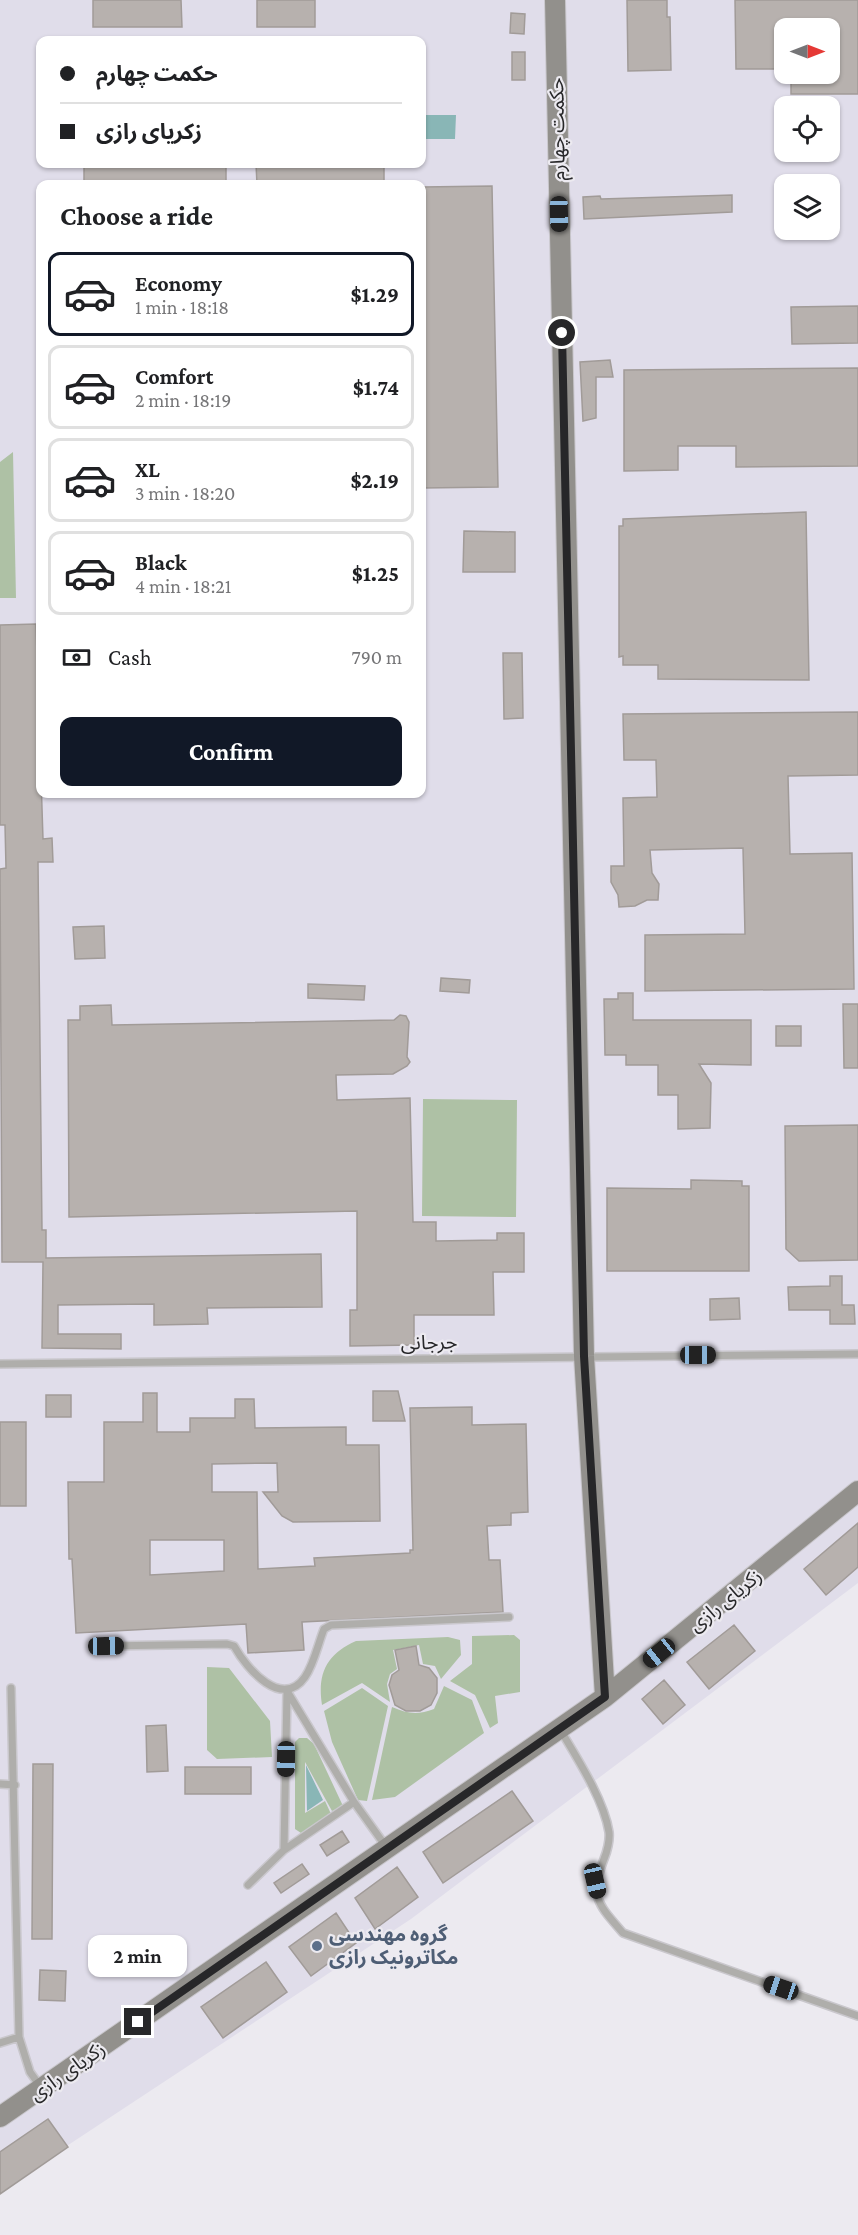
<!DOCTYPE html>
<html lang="en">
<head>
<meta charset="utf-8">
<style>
	body { margin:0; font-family:"Crimson Pro","Noto Sans Arabic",serif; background:#f2f2f2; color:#202124; height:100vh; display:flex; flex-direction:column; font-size:22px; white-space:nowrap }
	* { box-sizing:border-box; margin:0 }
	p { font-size:20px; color:#757577 }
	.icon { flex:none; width:33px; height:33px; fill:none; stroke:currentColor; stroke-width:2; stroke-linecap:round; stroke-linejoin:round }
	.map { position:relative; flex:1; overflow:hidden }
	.details { position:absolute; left:36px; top:180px; width:390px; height:618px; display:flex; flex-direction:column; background:#fff; border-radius:12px; box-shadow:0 2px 4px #0004 }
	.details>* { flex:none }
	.top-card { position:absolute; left:36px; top:36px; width:390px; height:132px; border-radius:12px; box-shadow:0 2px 4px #0004; display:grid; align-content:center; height:132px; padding:0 24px; background:#fff }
	.needle { width:39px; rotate:90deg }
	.tools { position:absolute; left:774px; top:18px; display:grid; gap:12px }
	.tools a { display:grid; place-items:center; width:66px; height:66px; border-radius:12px; background:#fff; box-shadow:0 2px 4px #0004; font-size:30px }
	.end { position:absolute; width:27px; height:27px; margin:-14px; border:8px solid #272729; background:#fff; box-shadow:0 0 0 3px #fff }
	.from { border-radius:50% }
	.bubble { position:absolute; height:42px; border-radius:12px; background:#fff; box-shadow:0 2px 4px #0004; font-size:20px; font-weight:700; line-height:42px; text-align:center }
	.car { position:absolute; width:18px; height:36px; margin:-18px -9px; border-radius:8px; box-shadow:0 0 4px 2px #0007; background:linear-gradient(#222 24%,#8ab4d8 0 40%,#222 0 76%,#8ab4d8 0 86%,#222 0) }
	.top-card b { display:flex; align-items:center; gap:21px; height:57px; font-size:22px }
	.top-card b+b { border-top:2px solid #e0e0e0 }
	.top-card i { width:15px; height:15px; background:#202124 }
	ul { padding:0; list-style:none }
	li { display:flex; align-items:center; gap:18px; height:84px; margin:0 12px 9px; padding:0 12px; border:3px solid #e0e0e0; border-radius:12px }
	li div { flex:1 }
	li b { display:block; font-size:22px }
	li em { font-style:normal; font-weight:700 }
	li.selected { border-color:#111827 }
	li>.icon { width:54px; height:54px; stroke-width:1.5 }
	h2 { padding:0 24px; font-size:27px; line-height:72px }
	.pay { display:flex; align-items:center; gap:15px; height:66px; padding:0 24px; font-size:22px }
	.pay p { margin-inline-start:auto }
	.cta { display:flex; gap:12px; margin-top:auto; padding:12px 24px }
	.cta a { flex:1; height:69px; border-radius:12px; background:#111827; color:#fff; font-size:24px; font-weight:700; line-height:69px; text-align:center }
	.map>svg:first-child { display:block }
	.built { fill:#e0ddea; fill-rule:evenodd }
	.green { fill:#aec1a5 }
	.water { fill:#89b6b6 }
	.building { fill:#b7b1ae; stroke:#a19b98; stroke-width:1.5; fill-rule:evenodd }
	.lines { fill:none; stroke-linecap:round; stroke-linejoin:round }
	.lane-casing { stroke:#c9c7cc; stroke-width:10 }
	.secondary-casing { stroke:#c9c7cc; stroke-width:22 }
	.lane { stroke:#afaeab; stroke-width:7 }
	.secondary { stroke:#92908c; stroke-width:20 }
	.route { stroke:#272729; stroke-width:8 }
	.service-dot { fill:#5c6f8a; stroke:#eceaf0; stroke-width:2 }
	.labels { text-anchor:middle; stroke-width:4.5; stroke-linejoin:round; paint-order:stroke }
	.street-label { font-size:20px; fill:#272729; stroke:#eceaf0 }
	.service-label { font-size:20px; font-weight:bold; fill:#4e5e75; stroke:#eceaf0; text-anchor:start }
</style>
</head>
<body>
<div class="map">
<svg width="858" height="2235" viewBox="0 0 858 2235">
	<rect width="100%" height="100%" fill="#eceaf0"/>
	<path class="built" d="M0,0h858v1583l-447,336 -411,271zM784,28h46v46h-46zM40,40h382v124h-382zM784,106h46v46h-46zM40,184h382v610h-382zM784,184h46v46h-46z"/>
	<path class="green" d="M13,452l3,146h-16v-136z
		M423,1099l94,1 -1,117 -94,-1z
		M514,1635l6,5v52l-25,4 3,27 -8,5 -15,-33 -25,-14 22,-17v-28z
		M448,1637l12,3 1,15 -20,24 -6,-13 -12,-2 -4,-19 -26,5 4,19 -7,5 -3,10 3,18 -28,-19 -40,22c-5,-32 5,-51 34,-64z
		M207,1667l22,1 41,53 2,36 -55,2 -10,-9z
		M444,1686l28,14 12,33 -89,64 -23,3 20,-93c16,7 26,8 42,2z
		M362,1688l26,18 -21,95 -9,-1 -26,-58 -8,-31z
		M299,1738h8l7,6 29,62 -11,5 -27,-49v51l20,-12 6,13 -30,19 -6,-4v-87z"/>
	<path class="water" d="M422,115h34l-1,24h-33z
		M306,1765l17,35 -16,11z"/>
	<path class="building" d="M93,0h88l1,27h-89z
		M257,0h58v27h-58z
		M627,0h40v17h3l1,53 -43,1z
		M735,0h123v94h-67v-20h39v-46h-46v41h-48z
		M511,13l14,1 -1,20 -14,-1z
		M512,52h13v28h-13z
		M84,164h142v20h-142z
		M256,164h128v20h-127z
		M492,186l6,301 -76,1v-301z
		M732,195v17l-148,7 -1,-22 17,-1 1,3z
		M858,306v37l-66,1 -1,-37z
		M610,360l3,17h-17v41l-13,3 -3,-59z
		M858,368v98l-122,1v-21h-58v24l-54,1v-101z
		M806,512l3,168 -151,-1v-14h-35v-9l-4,1v-131h4v-7z
		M464,531l51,1v40h-52z
		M36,624l7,215 9,-1 1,24h-15l4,368h4v28l275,-4 1,53 -115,1 1,16 -54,1v-21l-96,1v29h63v15l-79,-1 1,-86h-41l-2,-393 6,-1 -1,-43h-5v-200z
		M503,653h19l1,65 -19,1z
		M858,712v63l-70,1 2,78 62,-1 2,136 -209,2v-56l100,-1 -2,-86 -93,2 2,23 7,11 -1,16h-11l-12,6 -16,1 -1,-12 -7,-13v-16h13l-1,-68 34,-1 -1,-37h-32l-1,-46z
		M104,926l1,32 -30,1 -2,-32z
		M441,978l29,2 -1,13 -29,-2z
		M308,984l57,2 -1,14 -56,-2z
		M618,993h15v27h118v45l-52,-1 12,19 -1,45 -32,1v-34h-20v-30h-32v-10h-21l-1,-56h14z
		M843,1004h15v64h-14z
		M111,1005l1,20 282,-5 6,-5 6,1 3,6 -2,35 3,5 -3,4 -14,8 -57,1 1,25 73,-2 3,124h23v19l61,-1v-7h27v39h-31l1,43h-80v30l-64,1v-36h7v-99l-288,6 -1,-197h12v-14z
		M776,1026h25v20h-25z
		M858,1125v135l-59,1 -13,-12 -1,-123z
		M691,1180l51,1v5h7v85h-142v-83l84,1z
		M830,1276h12v29h12l1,19h-25v-14h-41l-1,-23 42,-1z
		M739,1298l1,21 -30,1v-21z
		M373,1391h25l7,30h-32z
		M143,1393h14v39h33v-14h45v-19h19l1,29 91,-1v18h33l1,76 -87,1 -11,-6 -19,-24h15l-1,-29 -65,1v28h45l1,77 57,-3 -1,-8 96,-5v-3h3l-3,-142 62,-1v18l54,-1 2,88 -17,1v12l-24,1 2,34h11l3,52 -201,10 2,28 -56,3 -2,-29 -170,9 -4,-74h-3l-1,-77h36v-60h39zM150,1540h74v31l-74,4z
		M46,1395h25v22h-25z
		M0,1422h26v84h-26z
		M858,1523v44l-32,28 -22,-26z
		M734,1625l21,26 -46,38 -22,-27z
		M416,1646l3,19 10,3 8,10v15l-6,12 -11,6h-14l-11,-6 -6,-20 3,-10 7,-5 -4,-20z
		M664,1680l21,25 -22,19 -21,-25z
		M166,1725l2,46 -21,1 -1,-46z
		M33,1764h20l-1,175h-20z
		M185,1767h66v27h-66z
		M512,1791l21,30 -90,62 -20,-31z
		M342,1831l7,11 -22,14 -7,-11z
		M302,1864l7,10 -28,19 -7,-10z
		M397,1867l21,30 -43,32 -20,-31z
		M336,1913l20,30 -45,33 -22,-29z
		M266,1962l21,30 -64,46 -22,-31z
		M40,1970l26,1 -1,30 -26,-1z
		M48,2119l20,28 -68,47v-42z"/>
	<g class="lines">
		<g class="lane-casing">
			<path id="lane" d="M0,1364l858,-10
				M106,1646l121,-2 7,2c13,23 48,64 71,31 9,-13 13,-33 19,-48l7,-4 178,-8
				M11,1688l8,349 11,35 10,14
				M287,1691l67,111 33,46
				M561,1731c16,27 43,69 48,101 1,8 -2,20 -5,27 -15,38 -6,45 19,74l235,83
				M0,1784l15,1
				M284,1850l3,-159
				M248,1885l36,-35 70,-48
				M0,2043l19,-6"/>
		</g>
		<g class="secondary-casing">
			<path id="secondary" d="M555,0l29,1356 21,341
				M0,2117l605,-420 253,-206"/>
		</g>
		<use href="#lane" class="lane"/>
		<use href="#secondary" class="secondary"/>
	</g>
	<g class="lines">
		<path class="route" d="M138,2022l467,-325 -21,-341 -22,-1023"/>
	</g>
	<circle class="service-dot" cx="317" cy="1946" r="6"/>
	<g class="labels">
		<g class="street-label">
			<text transform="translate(557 129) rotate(-91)" y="7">حکمت چهارم</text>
			<text transform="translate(429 1342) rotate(-1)" y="7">جرجانی</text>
			<text transform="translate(725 1600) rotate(-39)" y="7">زکریای رازی</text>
			<text transform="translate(67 2071) rotate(-35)" y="7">زکریای رازی</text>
		</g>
		<g class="service-label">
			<text x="329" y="1941">گروه مهندسی<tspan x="329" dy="23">مکاترونیک رازی</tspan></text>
		</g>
	</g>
</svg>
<div class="tools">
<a><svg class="needle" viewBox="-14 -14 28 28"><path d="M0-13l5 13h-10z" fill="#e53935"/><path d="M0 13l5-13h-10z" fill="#757577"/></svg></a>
<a><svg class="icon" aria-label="locate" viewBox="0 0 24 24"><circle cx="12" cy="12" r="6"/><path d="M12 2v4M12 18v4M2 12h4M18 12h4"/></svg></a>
<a><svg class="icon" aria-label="layers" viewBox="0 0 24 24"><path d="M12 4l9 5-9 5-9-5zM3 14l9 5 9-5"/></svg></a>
</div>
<i class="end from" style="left:562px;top:333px"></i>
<i class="end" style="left:138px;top:2022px"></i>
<div class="bubble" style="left:88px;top:1935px;width:99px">2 min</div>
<i class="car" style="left:559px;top:214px;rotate:179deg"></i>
<i class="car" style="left:698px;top:1355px;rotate:90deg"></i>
<i class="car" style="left:106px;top:1646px;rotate:89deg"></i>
<i class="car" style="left:659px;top:1653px;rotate:231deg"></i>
<i class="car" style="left:286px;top:1759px;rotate:181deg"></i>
<i class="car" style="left:595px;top:1881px;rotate:167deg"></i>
<i class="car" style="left:781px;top:1988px;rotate:289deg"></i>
<div class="top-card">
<b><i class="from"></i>حکمت چهارم</b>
<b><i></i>زکریای رازی</b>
</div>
<section class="details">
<h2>Choose a ride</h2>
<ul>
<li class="selected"><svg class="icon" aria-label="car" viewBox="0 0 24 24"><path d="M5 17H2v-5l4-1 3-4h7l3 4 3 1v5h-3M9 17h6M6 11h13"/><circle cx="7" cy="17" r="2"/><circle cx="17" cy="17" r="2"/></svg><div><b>Economy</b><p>1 min · 18:18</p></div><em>$1.29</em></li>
<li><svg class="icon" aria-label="car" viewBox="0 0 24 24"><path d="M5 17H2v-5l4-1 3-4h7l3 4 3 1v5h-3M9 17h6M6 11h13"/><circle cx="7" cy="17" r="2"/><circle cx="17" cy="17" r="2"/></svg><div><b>Comfort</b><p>2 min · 18:19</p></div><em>$1.74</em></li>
<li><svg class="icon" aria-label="car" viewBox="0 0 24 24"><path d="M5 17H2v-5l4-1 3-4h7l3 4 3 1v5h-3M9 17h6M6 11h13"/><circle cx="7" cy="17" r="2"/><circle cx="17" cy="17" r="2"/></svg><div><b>XL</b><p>3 min · 18:20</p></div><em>$2.19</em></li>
<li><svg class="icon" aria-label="car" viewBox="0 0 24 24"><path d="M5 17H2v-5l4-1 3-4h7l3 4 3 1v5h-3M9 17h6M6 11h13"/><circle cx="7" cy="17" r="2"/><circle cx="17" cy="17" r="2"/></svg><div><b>Black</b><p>4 min · 18:21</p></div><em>$1.25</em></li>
</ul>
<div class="pay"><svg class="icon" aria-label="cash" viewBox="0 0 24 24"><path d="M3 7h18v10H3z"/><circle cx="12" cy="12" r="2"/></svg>Cash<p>790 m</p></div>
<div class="cta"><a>Confirm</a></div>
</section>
</div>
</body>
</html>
